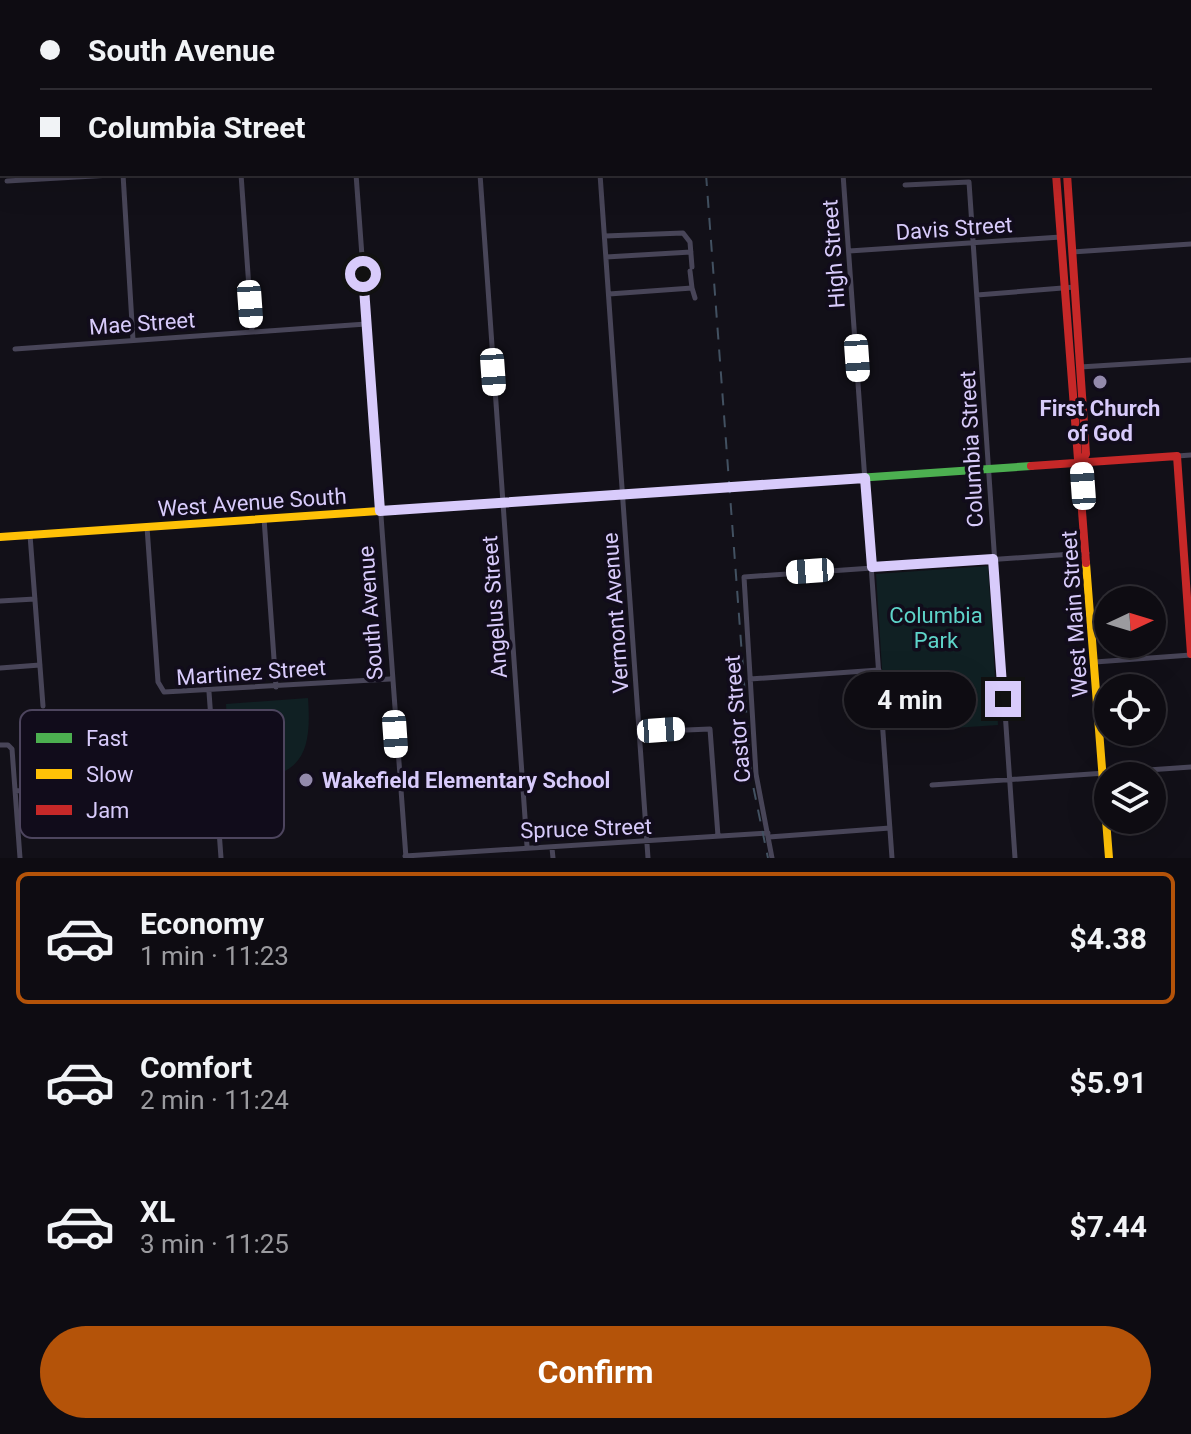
<!DOCTYPE html>
<html lang="en">
<head>
<meta charset="utf-8">
<style>
	body { margin:0; font-family:Roboto,sans-serif; background:#17151b; color:#f1f3f6; height:100vh; display:flex; flex-direction:column; font-size:30px; white-space:nowrap }
	* { box-sizing:border-box; margin:0 }
	p { font-size:26px; color:#9b9b9f }
	.icon { flex:none; width:44px; height:44px; fill:none; stroke:currentColor; stroke-width:2; stroke-linecap:round; stroke-linejoin:round }
	.map { position:relative; height:858px; overflow:hidden }
	.details { display:flex; flex-direction:column; background:#0e0c12; flex:1 }
	.details>* { flex:none }
	.top-card { position:absolute; left:0px; top:0px; width:1192px; height:176px; box-shadow:0 8px 32px #0002,0 0 0 2px #2e2c32; display:grid; align-content:center; height:176px; padding:0 40px; background:#0e0c12 }
	.needle { width:52px; rotate:86deg }
	.tools { position:absolute; left:1094px; top:586px; display:grid; gap:16px }
	.tools a { display:grid; place-items:center; width:72px; height:72px; border-radius:50%; background:#0e0c12; box-shadow:0 8px 32px #0002,0 0 0 2px #2e2c32; font-size:40px }
	.end { position:absolute; width:36px; height:36px; margin:-18px; border:10px solid #d8cbfb; background:#111; box-shadow:0 0 0 4px #111 }
	.from { border-radius:50% }
	.bubble { position:absolute; height:56px; border-radius:28px; background:#0e0c12; box-shadow:0 8px 32px #0002,0 0 0 2px #2e2c32; font-size:26px; font-weight:700; line-height:56px; text-align:center }
	.car { position:absolute; width:24px; height:48px; margin:-24px -12px; border-radius:10px; box-shadow:0 0 6px 2px #0007; background:linear-gradient(#fff 24%,#345 0 40%,#fff 0 76%,#345 0 86%,#fff 0) }
	.top-card b { display:flex; align-items:center; gap:28px; height:76px; font-size:30px }
	.top-card b+b { border-top:2px solid #2e2c32 }
	.top-card i { width:20px; height:20px; background:#f1f3f6 }
	ul { padding:14px 0 0; list-style:none }
	li { display:flex; align-items:center; gap:24px; height:132px; margin:0 16px 12px; padding:0 24px; border:4px solid transparent; border-radius:12px }
	li div { flex:1 }
	li b { display:block; font-size:30px }
	li em { font-style:normal; font-weight:700 }
	li.selected { border-color:#b45309 }
	li>.icon { width:72px; height:72px; stroke-width:1.5 }
	.cta { display:flex; gap:16px; margin-top:auto; padding:16px 40px }
	.cta a { flex:1; height:92px; border-radius:48px; background:#b45309; color:#fff; font-size:32px; font-weight:700; line-height:92px; text-align:center }
	.map>svg:first-child { display:block }
	.green { fill:#102023 }
	.lines { fill:none; stroke-linecap:round; stroke-linejoin:round }
	.street { stroke:#484558; stroke-width:5 }
	.fast { stroke:#4caf50; stroke-width:8 }
	.slow { stroke:#ffc107; stroke-width:8 }
	.jam { stroke:#c62828; stroke-width:8 }
	.rail { stroke:#425161; stroke-width:2; stroke-dasharray:12 10; stroke-linecap:butt }
	.route { stroke:#d8cbfb; stroke-width:10 }
	.poi-dot { fill:#938aac; stroke:#110c1b; stroke-width:3 }
	.labels { text-anchor:middle; stroke-width:7; stroke-linejoin:round; paint-order:stroke }
	.street-label { font-size:22px; fill:#d8cbfb; stroke:#110c1b }
	.poi-label { font-size:22px; font-weight:bold; fill:#d8cbfb; stroke:#110c1b }
	.park-label { font-size:22px; fill:#5ed4c9; stroke:#110c1b }
	.key { fill:#110c1b; stroke:#4d455e; stroke-width:2 }
	.key-label { font-size:22px; fill:#d8cbfb }
</style>
</head>
<body>
<div class="map">
<svg width="1191" height="858" viewBox="0 0 1191 858">
	<rect width="100%" height="100%" fill="#121018"/>
	<path class="green" d="M988,566l10,159 -74,5 -3,-48 -38,2 -7,-110z
		M308,698c5,67 -13,79 -77,85l-5,-79z"/>
	<g class="lines">
		<path class="street" d="M344,0v2
			M1190,130h1
			M123,174l10,166
			M241,174l11,157
			M356,174l50,684
			M480,174l47,672
			M600,174l48,684
			M843,174l49,684
			M7,181l122,-7
			M905,185l64,-3 46,676
			M605,236l78,-3 7,9 2,25
			M849,251l212,-14
			M1072,252l119,-8
			M606,257l85,-5
			M690,271l2,17
			M609,294l83,-6 3,10
			M977,295l98,-8
			M15,349l351,-25
			M1080,367l111,-7
			M1177,456l14,-1
			M264,518l12,169
			M147,527l11,155 6,10 226,-13
			M30,535l13,171
			M0,601l35,-2
			M1095,662l96,-7
			M0,668l40,-3
			M750,679l129,-9
			M209,692l12,166
			M639,732l71,-3 8,107
			M0,745h8l4,4 8,109
			M932,785l259,-18
			M15,791l201,-13
			M769,837l121,-9
			M552,848l1,10
			M405,856l363,-23
			M772,858l-16,-84 -12,-197 343,-24"/>
		<path class="fast" d="M1054,0v2
			M106,2l4,-2
			M452,506l579,-40"/>
		<path class="slow" d="M0,76l2,-1
			M0,537l452,-31
			M1086,563l23,295"/>
		<path class="jam" d="M1044,0v2
			M148,2l4,-2
			M0,104l2,-2
			M1056,174l30,389
			M1067,174l19,280 -5,9
			M1031,466l146,-10 14,198"/>
		<path class="rail" d="M698,2l1,-2
			M737,2l2,-2
			M706,174l45,602 17,82"/>
	</g>
	<g class="lines">
		<path class="route" d="M363,274l17,237 485,-33 7,89 121,-8 10,140"/>
	</g>
	<g class="poi-dot">
		<circle cx="1100" cy="382" r="8"/>
		<circle cx="306" cy="780" r="8"/>
	</g>
	<g class="labels">
		<g class="street-label">
			<text transform="translate(954 228) rotate(-4)" y="8">Davis Street</text>
			<text transform="translate(833 254) rotate(-94)" y="8">High Street</text>
			<text transform="translate(142 323) rotate(-4)" y="8">Mae Street</text>
			<text transform="translate(971 449) rotate(-93)" y="8">Columbia Street</text>
			<text transform="translate(252 502) rotate(-4)" y="8">West Avenue South</text>
			<text transform="translate(494 607) rotate(-94)" y="8">Angelus Street</text>
			<text transform="translate(370 613) rotate(-94)" y="8">South Avenue</text>
			<text transform="translate(615 613) rotate(-94)" y="8">Vermont Avenue</text>
			<text transform="translate(1074 614) rotate(-94)" y="8">West Main Street</text>
			<text transform="translate(251 672) rotate(-4)" y="8">Martinez Street</text>
			<text transform="translate(737 719) rotate(-95)" y="8">Castor Street</text>
			<text transform="translate(586 828) rotate(-2)" y="8">Spruce Street</text>
		</g>
		<g class="poi-label">
			<text x="1100" y="416">First Church<tspan x="1100" dy="25">of God</tspan></text>
			<text x="322" y="788" text-anchor="start">Wakefield Elementary School</text>
		</g>
		<g class="park-label">
			<text x="936" y="623">Columbia<tspan x="936" dy="25">Park</tspan></text>
		</g>
	</g>
	<rect x="20" y="710" width="264" height="128" rx="12" class="key"/>
	<rect x="36" y="733" width="36" height="10" fill="#4caf50"/>
	<rect x="36" y="769" width="36" height="10" fill="#ffc107"/>
	<rect x="36" y="805" width="36" height="10" fill="#c62828"/>
	<g class="key-label">
		<text x="86" y="746">Fast</text>
		<text x="86" y="782">Slow</text>
		<text x="86" y="818">Jam</text>
	</g>
</svg>
<div class="tools">
<a><svg class="needle" viewBox="-14 -14 28 28"><path d="M0-13l5 13h-10z" fill="#e53935"/><path d="M0 13l5-13h-10z" fill="#9b9b9f"/></svg></a>
<a><svg class="icon" aria-label="locate" viewBox="0 0 24 24"><circle cx="12" cy="12" r="6"/><path d="M12 2v4M12 18v4M2 12h4M18 12h4"/></svg></a>
<a><svg class="icon" aria-label="layers" viewBox="0 0 24 24"><path d="M12 4l9 5-9 5-9-5zM3 14l9 5 9-5"/></svg></a>
</div>
<i class="end from" style="left:363px;top:274px"></i>
<i class="end" style="left:1003px;top:699px"></i>
<div class="bubble" style="left:844px;top:672px;width:132px">4 min</div>
<i class="car" style="left:250px;top:304px;rotate:176deg"></i>
<i class="car" style="left:857px;top:358px;rotate:176deg"></i>
<i class="car" style="left:493px;top:372px;rotate:176deg"></i>
<i class="car" style="left:1083px;top:486px;rotate:356deg"></i>
<i class="car" style="left:810px;top:571px;rotate:266deg"></i>
<i class="car" style="left:661px;top:730px;rotate:86deg"></i>
<i class="car" style="left:395px;top:734px;rotate:176deg"></i>
<div class="top-card">
<b><i class="from"></i>South Avenue</b>
<b><i></i>Columbia Street</b>
</div>
</div>
<section class="details">
<ul>
<li class="selected"><svg class="icon" aria-label="car" viewBox="0 0 24 24"><path d="M5 17H2v-5l4-1 3-4h7l3 4 3 1v5h-3M9 17h6M6 11h13"/><circle cx="7" cy="17" r="2"/><circle cx="17" cy="17" r="2"/></svg><div><b>Economy</b><p>1 min · 11:23</p></div><em>$4.38</em></li>
<li><svg class="icon" aria-label="car" viewBox="0 0 24 24"><path d="M5 17H2v-5l4-1 3-4h7l3 4 3 1v5h-3M9 17h6M6 11h13"/><circle cx="7" cy="17" r="2"/><circle cx="17" cy="17" r="2"/></svg><div><b>Comfort</b><p>2 min · 11:24</p></div><em>$5.91</em></li>
<li><svg class="icon" aria-label="car" viewBox="0 0 24 24"><path d="M5 17H2v-5l4-1 3-4h7l3 4 3 1v5h-3M9 17h6M6 11h13"/><circle cx="7" cy="17" r="2"/><circle cx="17" cy="17" r="2"/></svg><div><b>XL</b><p>3 min · 11:25</p></div><em>$7.44</em></li>
</ul>
<div class="cta"><a>Confirm</a></div>
</section>
</body>
</html>
